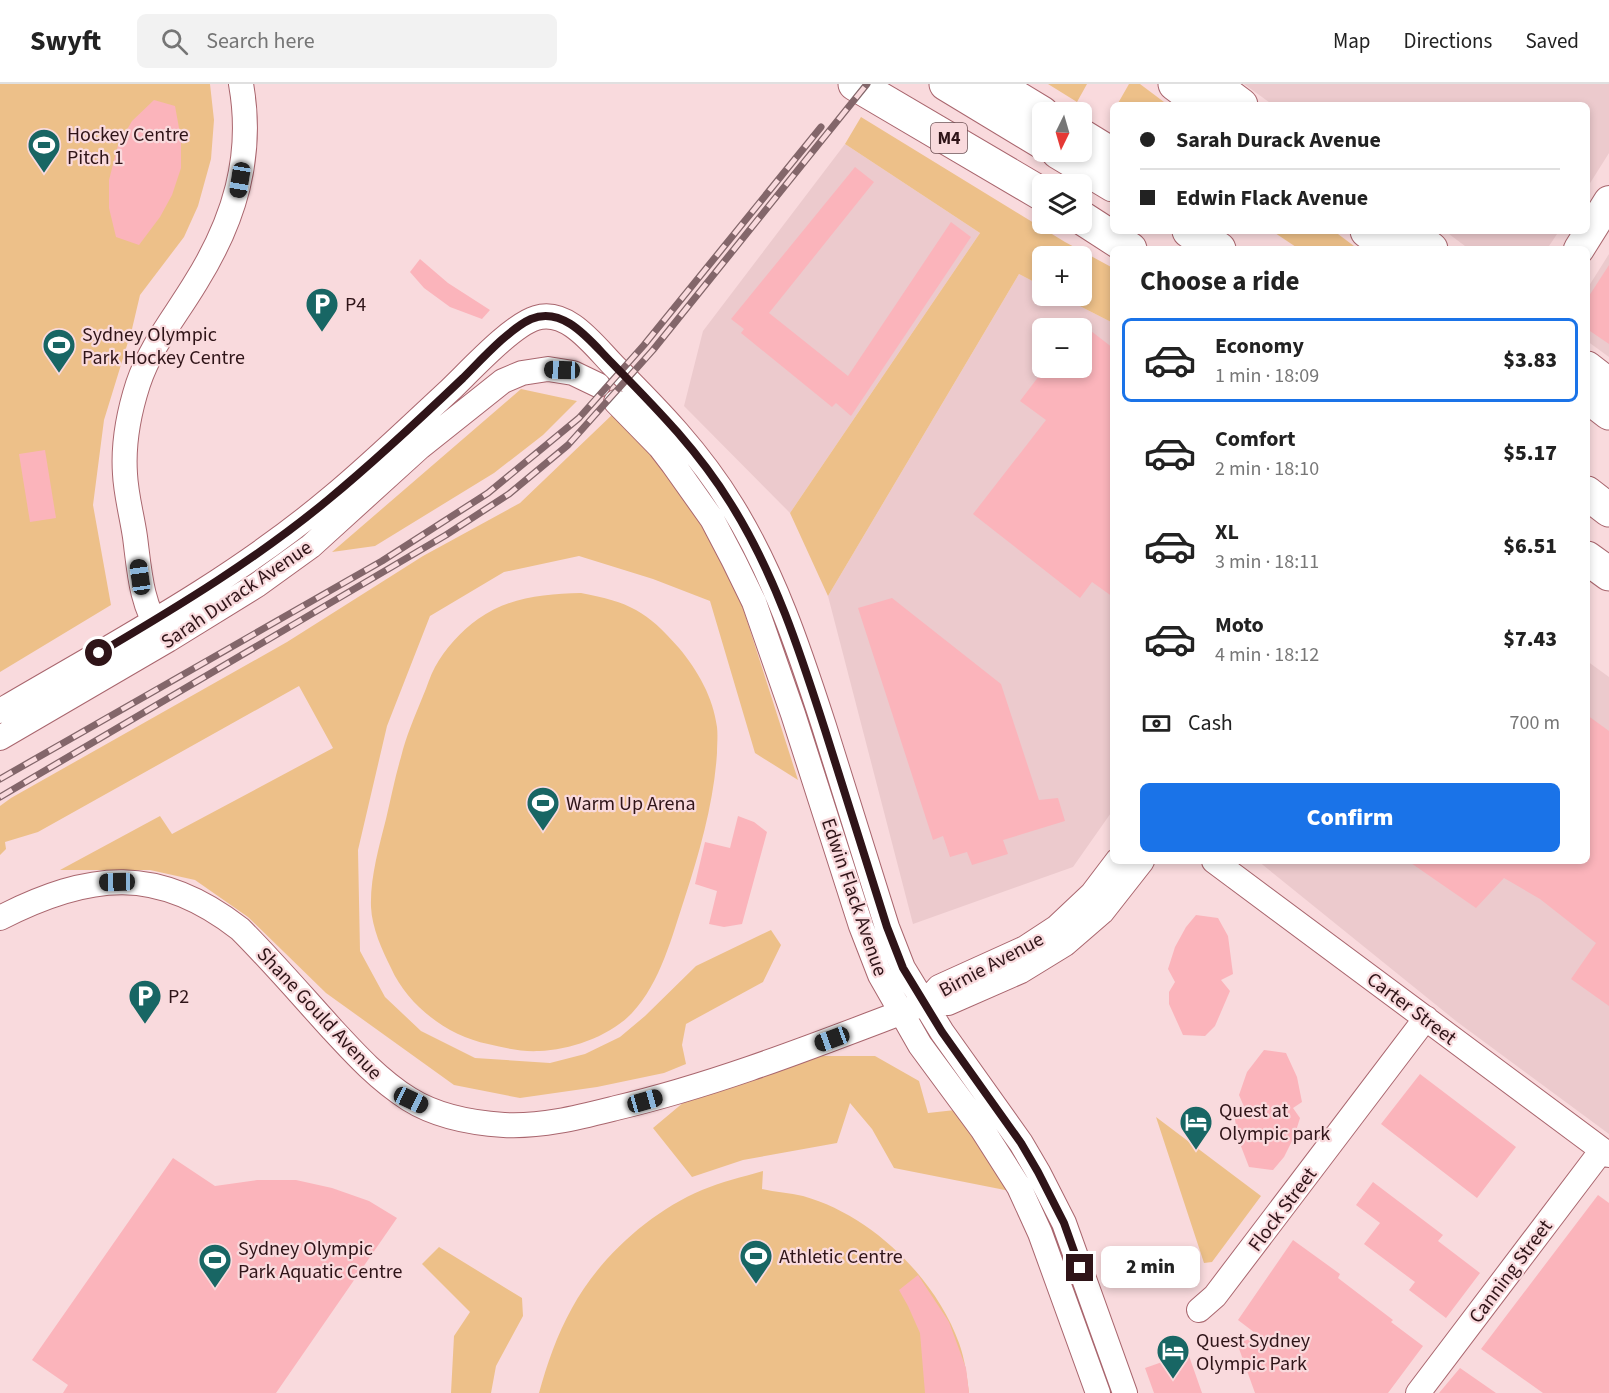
<!DOCTYPE html>
<html lang="en">
<head>
<meta charset="utf-8">
<style>
	body { margin:0; font-family:"Source Sans 3",sans-serif; background:#f2f2f2; color:#222; height:100vh; display:flex; flex-direction:column; font-size:22px; white-space:nowrap }
	* { box-sizing:border-box; margin:0 }
	p { font-size:20px; color:#767676 }
	.icon { flex:none; width:33px; height:33px; fill:none; stroke:currentColor; stroke-width:2; stroke-linecap:round; stroke-linejoin:round }
	.map { position:relative; flex:1; overflow:hidden }
	.drawer { position:absolute; left:1110px; top:162px; width:480px; height:618px; display:flex; flex-direction:column; background:#fff; border-radius:9px; box-shadow:0 3px 9px #0003 }
	.drawer>* { flex:none }
	.hud { position:absolute; left:1110px; top:18px; width:480px; height:132px; border-radius:9px; box-shadow:0 3px 9px #0003; display:grid; align-content:center; height:132px; padding:0 30px; background:#fff }
	.needle { width:39px; rotate:185deg }
	.buttons { position:absolute; left:1032px; top:18px; display:grid; gap:12px }
	.buttons a { display:grid; place-items:center; width:60px; height:60px; border-radius:9px; background:#fff; box-shadow:0 3px 9px #0003; font-size:30px }
	.end { position:absolute; width:27px; height:27px; margin:-14px; border:8px solid #2f1418; background:#fff; box-shadow:0 0 0 3px #fff }
	.from { border-radius:50% }
	.bubble { position:absolute; height:42px; border-radius:9px; background:#fff; box-shadow:0 3px 9px #0003; font-size:20px; font-weight:800; line-height:42px; text-align:center }
	.car { position:absolute; width:18px; height:36px; margin:-18px -9px; border-radius:8px; box-shadow:0 0 4px 2px #0007; background:linear-gradient(#222 24%,#8ab4d8 0 40%,#222 0 76%,#8ab4d8 0 86%,#222 0) }
	.hud b { display:flex; align-items:center; gap:21px; height:57px; font-size:22px }
	.hud b+b { border-top:2px solid #e0e0e0 }
	.hud i { width:15px; height:15px; background:#222 }
	ul { padding:0; list-style:none }
	li { display:flex; align-items:center; gap:18px; height:84px; margin:0 12px 9px; padding:0 18px; border:3px solid transparent; border-radius:9px }
	li div { flex:1 }
	li b { display:block; font-size:22px }
	li em { font-style:normal; font-weight:800 }
	li.on { border-color:#1a73e8 }
	li>.icon { width:54px; height:54px; stroke-width:1.5 }
	h2 { padding:0 30px; font-size:27px; line-height:72px }
	.pay { display:flex; align-items:center; gap:15px; height:66px; padding:0 30px; font-size:22px }
	.pay p { margin-inline-start:auto }
	.primary-button { display:flex; gap:12px; margin-top:auto; padding:12px 30px }
	.primary-button a { flex:1; height:69px; border-radius:9px; background:#1a73e8; color:#fff; font-size:24px; font-weight:800; line-height:69px; text-align:center }
	header { display:flex; align-items:center; gap:36px; box-sizing:border-box; height:84px; padding:0 30px; background:#fff; border-bottom:2px solid #e0e0e0 }
	header strong { font-size:28px }
	nav { display:flex; gap:33px; margin-inline-start:auto; font-size:21px }
	.search { width:420px; height:54px; background:#f2f2f2; display:flex; align-items:center; gap:15px; box-sizing:border-box; padding:0 21px; border-radius:9px; color:#767676; font-size:22px }
	.map>svg:first-child { display:block }
	.built { fill:#eccacd; fill-rule:evenodd }
	.green { fill:#edc089 }
	.building { fill:#fbb4bb }
	.lines { fill:none; stroke-linecap:round; stroke-linejoin:round }
	.minor-casing { stroke:#a9666e; stroke-width:26 }
	.major-casing { stroke:#a9666e; stroke-width:32 }
	.highway-casing { stroke:#a9666e; stroke-width:35 }
	.minor { stroke:#fff; stroke-width:24 }
	.major { stroke:#fff; stroke-width:30 }
	.highway { stroke:#fff; stroke-width:33 }
	.rail-casing { stroke:#83666a; stroke-width:7 }
	.rail { stroke:#f9dadd; stroke-width:4.5; stroke-dasharray:14; stroke-linecap:butt }
	.route { stroke:#2f1418; stroke-width:8 }
	.labels { text-anchor:middle; stroke-width:4.5; stroke-linejoin:round; paint-order:stroke }
	.shield { fill:#f9dadd; stroke:#6c4f53; stroke-width:1.5 }
	.shield-label { font-size:18px; font-weight:bold; fill:#2f1418 }
	.poi-label { font-size:20px; fill:#2f1418; stroke:#f9dadd; text-anchor:start }
	.street-label { font-size:20px; fill:#2f1418; stroke:#f9dadd }
</style>
</head>
<body>
<header>
<strong>Swyft</strong>
<div class="search"><svg class="icon" aria-label="search" viewBox="0 0 24 24"><circle cx="10" cy="10" r="6"/><path d="M15 15l6 6"/></svg>Search here</div>
<nav><a>Map</a><a>Directions</a><a>Saved</a></nav>
</header>
<div class="map">
<svg width="1609" height="1309" viewBox="0 0 1609 1309">
	<rect width="100%" height="100%" fill="#f9dadd"/>
	<path class="built" d="M1244,0h365v69l-22,35v-83h-314z
		M845,60l135,89 -190,280 -106,-107 19,-75z
		M1445,147h114l-12,18h-78z
		M1609,170v103l-22,-16v-52z
		M1019,190l23,12v10h18l53,27v487l-40,57 -160,57 -85,-328zM1042,244h40v40h-40z
		M1587,577l22,16v457l-153,-113 -198,-160h329z"/>
	<path class="green" d="M0,0h210l4,36 -3,39 -13,47 -14,31 -44,58 -8,34 -28,91 -11,85 18,100 -111,67z
		M1048,0h39l-10,18z
		M1129,0h11l28,21h-51z
		M861,33l204,125 48,26v55l-53,-27h22v-40h-40v30l-23,-12 -191,322 -38,-83 190,-280 -135,-89z
		M1272,147h62l24,18h-59z
		M521,305l56,12 -34,34 -49,38 -119,73 -43,6z
		M615,328l51,57 67,108 65,203 -43,-27 -45,-152 -57,-22 -74,-23 -75,16 -74,44 -43,110 -29,124 2,101 25,46 36,34 54,27 75,5 35,-9 35,-17 25,-21 51,-50 75,-36 10,15 -18,37 -77,42 -4,21 4,19 -22,9 -67,14 -77,11 -66,-13 -128,-92 -78,-76 -53,-37 -45,-10h-90l100,-54 12,18 161,-86 -34,-62 -261,146 -33,10 1,7 -6,6v-49l11,-8 276,-156 136,-86 97,-53z
		M581,509c48,9 66,18 98,55 19,23 34,49 38,79 1,9 0,18 0,26 -3,48 -17,98 -32,144 -13,39 -24,85 -53,116 -22,23 -61,37 -93,38 -17,1 -34,-3 -51,-7 -40,-8 -80,-38 -97,-76 -9,-18 -19,-40 -20,-61 -1,-29 8,-60 15,-88 5,-21 9,-42 15,-62 5,-21 14,-41 22,-61 4,-9 7,-20 12,-29 10,-18 26,-36 43,-48 31,-22 66,-25 103,-26z
		M820,972h55l44,25 9,32 27,-3 55,81 -116,-23 -22,-39 -22,-26 -13,40 -94,17 -51,17 -39,-49 31,-26z
		M1156,1033l105,79 -49,66 -8,1z
		M763,1087l-1,18c13,3 28,4 41,7 68,19 132,81 156,147 6,17 8,33 10,50h-430c8,-29 18,-58 33,-85 27,-50 78,-96 130,-118 19,-8 40,-13 61,-19z
		M439,1163l83,51 1,18 -27,50 -5,27h-40l3,-57 16,-24 -48,-48z"/>
	<path class="building" d="M154,16l21,6 6,33v29l-9,27 -12,22 -21,28 -23,-8 -7,-29v-28l9,-35 14,-24z
		M855,83l19,15 -105,131 79,63 103,-154 20,15 -120,179 -15,-13 -4,4 -91,-74 3,-4 -13,-10z
		M420,175l28,24 42,27 -8,9 -32,-12 -26,-19 -14,-16z
		M1609,181v79l-22,-15v-30z
		M1082,240l31,24v249l-21,-15 -12,16 -107,-84 73,-94 -26,-19 25,-33h37z
		M45,366l11,68 -26,4 -11,-68z
		M892,514l109,86 38,116 19,-2 7,23 -62,19 5,14 -36,11 -5,-13 -17,5 -7,-21 -10,4 -75,-232z
		M1587,631l22,16v275l-38,-27 25,-36 -56,-44 -36,-21 -28,30 -68,-47h179z
		M738,732l16,6 13,10 -25,92 -18,3 -15,-3 8,-33 -22,-7 10,-42 25,6z
		M1196,831l22,3 10,18 5,38 -12,6 9,11 -15,35 -10,10 -22,-1 -14,-31v-12l6,-10 -7,-13 7,-22 11,-20z
		M1264,966l22,3 11,24 5,25 -9,6 7,10 -6,19 -10,20 -11,13 -24,-3 -12,-31 -2,-17 10,-10 -6,-14 8,-23z
		M1420,990l96,73 -39,51 -96,-74z
		M173,1074l42,28 42,-6h39l36,8 37,13 28,17 -121,175h-213l5,-8 -36,-25z
		M1373,1098l70,53 -5,6 42,32 -34,45 -37,-28 6,-8 -51,-38 16,-21 -24,-18z
		M1598,1111l11,8v190h-66l-62,-44z
		M1293,1156l47,34 -2,4 55,42 -2,2 32,24 -35,47h-133l-18,-50 22,-7 -21,-16z
		M918,1191l31,47 17,46 3,25h-44l-5,-60 -12,-27 -9,-16z
		M1188,1269l14,40h-48l-9,-25z
		M1460,1284l36,25h-57z"/>
	<g class="lines">
		<g class="minor-casing">
			<path id="minor" d="M616,318l44,45 13,17 39,55 22,42 20,41 39,112 68,212 19,49 40,70 62,84 37,58 21,46 58,160
				M161,548c-20,-25 -22,-65 -26,-95 -3,-21 -9,-42 -10,-63 -2,-29 4,-62 13,-90 13,-39 37,-67 58,-102 38,-61 58,-125 45,-198
				M0,627c112,-66 230,-128 331,-213 41,-34 80,-72 119,-108 20,-19 62,-65 86,-72 32,-10 59,29 79,49 44,44 84,85 117,139 42,68 67,143 92,220 21,67 42,134 63,201l16,41 39,64 79,111 17,29 26,51 61,170
				M0,654l168,-98 89,-55 54,-39 109,-99 83,-66 19,-8 26,-4 25,4 25,12
				M1214,777l395,294
				M0,834c90,-46 158,-53 240,11 32,32 62,67 92,100 24,26 47,51 77,70 27,17 64,24 95,26 38,2 76,-8 112,-17 106,-25 207,-66 308,-104l24,-1 73,-32 44,-27 37,-32 40,-51
				M924,920l15,-17 86,-39 32,-21 35,-33 25,-33
				M1199,1226l16,-14 211,-278
				M1418,1309l184,-243"/>
		</g>
		<g class="major-casing">
			<path id="major" d="M1579,165l30,-48"/>
		</g>
		<g class="highway-casing">
			<path id="highway" d="M855,0l187,110
				M946,0l96,58
				M994,0l48,29
				M1175,0l28,21
				M1213,0l28,21
				M1082,52l31,19
				M1058,68l55,33
				M1082,134l48,31
				M1189,147l30,18
				M1367,147l24,18
				M1407,147l24,18
				M1587,284l22,17
				M1587,312l22,17
				M1587,409l22,17
				M1587,474l22,16"/>
		</g>
		<use href="#minor" class="minor"/>
		<use href="#major" class="major"/>
		<use href="#highway" class="highway"/>
		<g class="rail-casing">
			<path id="rail" d="M0,695l382,-218 106,-68 91,-75 65,-73 177,-218
				M0,713l446,-262 63,-41 59,-49 85,-95 214,-266"/>
		</g>
		<use href="#rail" class="rail"/>
	</g>
	<g class="lines">
		<path class="route" d="M99,569c80,-47 159,-95 230,-154 46,-38 91,-80 134,-121 18,-18 46,-49 68,-59 33,-14 60,23 80,43 45,46 86,87 120,142 44,70 69,148 94,226 21,65 41,131 62,197l16,41 39,64 79,111 17,29 26,51 16,45"/>
	</g>
	<defs>
		<g id="stadium-pin" transform="scale(1.725)"><path d="M0 17L-7.5 6A9.5 9.5 0 1 1 7.5 6Z" fill="#186664" stroke="#f9dadd"/><path d="M0-5a6.5 5 0 1 0 0 10a6.5 5 0 1 0 0-10ZM-3.5-1.8h7v3.6h-7Z" fill="#fff"/></g>
		<g id="parking-pin" transform="scale(1.725)"><path d="M0 17L-7.5 6A9.5 9.5 0 1 1 7.5 6Z" fill="#186664" stroke="#f9dadd"/><path d="M-3.5-5.5H1a3.5 3.5 0 0 1 0 7H-1V5.5H-3.5ZM-1-3.4V-.6H.8a1.4 1.4 0 0 0 0-2.8Z" fill="#fff"/></g>
		<g id="hotel-pin" transform="scale(1.725)"><path d="M0 17L-7.5 6A9.5 9.5 0 1 1 7.5 6Z" fill="#186664" stroke="#f9dadd"/><path d="M-6-4.5h1.5V1H6V5H4.5V3h-9V5H-6ZM-4 0a1.8 1.8 0 1 1 3.6 0ZM.5 0V-2.5h3Q6-2.5 6 0Z" fill="#fff"/></g>
	</defs>
	<g fill-rule="evenodd">
		<use href="#stadium-pin" x="44" y="61"/>
		<use href="#parking-pin" x="322" y="220"/>
		<use href="#stadium-pin" x="59" y="261"/>
		<use href="#stadium-pin" x="543" y="719"/>
		<use href="#parking-pin" x="145" y="912"/>
		<use href="#hotel-pin" x="1196" y="1038"/>
		<use href="#stadium-pin" x="756" y="1172"/>
		<use href="#stadium-pin" x="215" y="1176"/>
		<use href="#hotel-pin" x="1173" y="1267"/>
	</g>
	<g class="labels">
		<rect class="shield" x="931" y="39" width="36" height="30" rx="4.5"/>
		<g class="shield-label">
			<text x="949" y="60">M4</text>
		</g>
		<g class="poi-label">
			<text x="67" y="57">Hockey Centre<tspan x="67" dy="23">Pitch 1</tspan></text>
			<text x="345" y="227">P4</text>
			<text x="82" y="257">Sydney Olympic<tspan x="82" dy="23">Park Hockey Centre</tspan></text>
			<text x="566" y="726">Warm Up Arena</text>
			<text x="168" y="919">P2</text>
			<text x="1219" y="1033">Quest at<tspan x="1219" dy="23">Olympic park</tspan></text>
			<text x="238" y="1171">Sydney Olympic<tspan x="238" dy="23">Park Aquatic Centre</tspan></text>
			<text x="779" y="1179">Athletic Centre</text>
			<text x="1196" y="1263">Quest Sydney<tspan x="1196" dy="23">Olympic Park</tspan></text>
		</g>
		<g class="street-label">
			<text transform="translate(236 510) rotate(-34)" y="7">Sarah Durack Avenue</text>
			<text transform="translate(855 813) rotate(71)" y="7">Edwin Flack Avenue</text>
			<text transform="translate(991 880) rotate(-28)" y="7">Birnie Avenue</text>
			<text transform="translate(1412 924) rotate(37)" y="7">Carter Street</text>
			<text transform="translate(320 929) rotate(47)" y="7">Shane Gould Avenue</text>
			<text transform="translate(1282 1125) rotate(-53)" y="7">Flock Street</text>
			<text transform="translate(1510 1187) rotate(-53)" y="7">Canning Street</text>
		</g>
	</g>
</svg>
<div class="buttons">
<a><svg class="needle" viewBox="-14 -14 28 28"><path d="M0-13l5 13h-10z" fill="#e53935"/><path d="M0 13l5-13h-10z" fill="#767676"/></svg></a>
<a><svg class="icon" aria-label="layers" viewBox="0 0 24 24"><path d="M12 4l9 5-9 5-9-5zM3 14l9 5 9-5"/></svg></a>
<a>+</a>
<a>−</a>
</div>
<i class="end from" style="left:99px;top:569px"></i>
<i class="end" style="left:1080px;top:1184px"></i>
<div class="bubble" style="left:1101px;top:1162px;width:99px">2 min</div>
<i class="car" style="left:240px;top:96px;rotate:189deg"></i>
<i class="car" style="left:562px;top:286px;rotate:272deg"></i>
<i class="car" style="left:140px;top:493px;rotate:352deg"></i>
<i class="car" style="left:117px;top:798px;rotate:269deg"></i>
<i class="car" style="left:832px;top:955px;rotate:250deg"></i>
<i class="car" style="left:411px;top:1016px;rotate:115deg"></i>
<i class="car" style="left:645px;top:1017px;rotate:74deg"></i>
<div class="hud">
<b><i class="from"></i>Sarah Durack Avenue</b>
<b><i></i>Edwin Flack Avenue</b>
</div>
<section class="drawer">
<h2>Choose a ride</h2>
<ul>
<li class="on"><svg class="icon" aria-label="car" viewBox="0 0 24 24"><path d="M5 17H2v-5l4-1 3-4h7l3 4 3 1v5h-3M9 17h6M6 11h13"/><circle cx="7" cy="17" r="2"/><circle cx="17" cy="17" r="2"/></svg><div><b>Economy</b><p>1 min · 18:09</p></div><em>$3.83</em></li>
<li><svg class="icon" aria-label="car" viewBox="0 0 24 24"><path d="M5 17H2v-5l4-1 3-4h7l3 4 3 1v5h-3M9 17h6M6 11h13"/><circle cx="7" cy="17" r="2"/><circle cx="17" cy="17" r="2"/></svg><div><b>Comfort</b><p>2 min · 18:10</p></div><em>$5.17</em></li>
<li><svg class="icon" aria-label="car" viewBox="0 0 24 24"><path d="M5 17H2v-5l4-1 3-4h7l3 4 3 1v5h-3M9 17h6M6 11h13"/><circle cx="7" cy="17" r="2"/><circle cx="17" cy="17" r="2"/></svg><div><b>XL</b><p>3 min · 18:11</p></div><em>$6.51</em></li>
<li><svg class="icon" aria-label="car" viewBox="0 0 24 24"><path d="M5 17H2v-5l4-1 3-4h7l3 4 3 1v5h-3M9 17h6M6 11h13"/><circle cx="7" cy="17" r="2"/><circle cx="17" cy="17" r="2"/></svg><div><b>Moto</b><p>4 min · 18:12</p></div><em>$7.43</em></li>
</ul>
<div class="pay"><svg class="icon" aria-label="cash" viewBox="0 0 24 24"><path d="M3 7h18v10H3z"/><circle cx="12" cy="12" r="2"/></svg>Cash<p>700 m</p></div>
<div class="primary-button"><a>Confirm</a></div>
</section>
</div>
</body>
</html>
